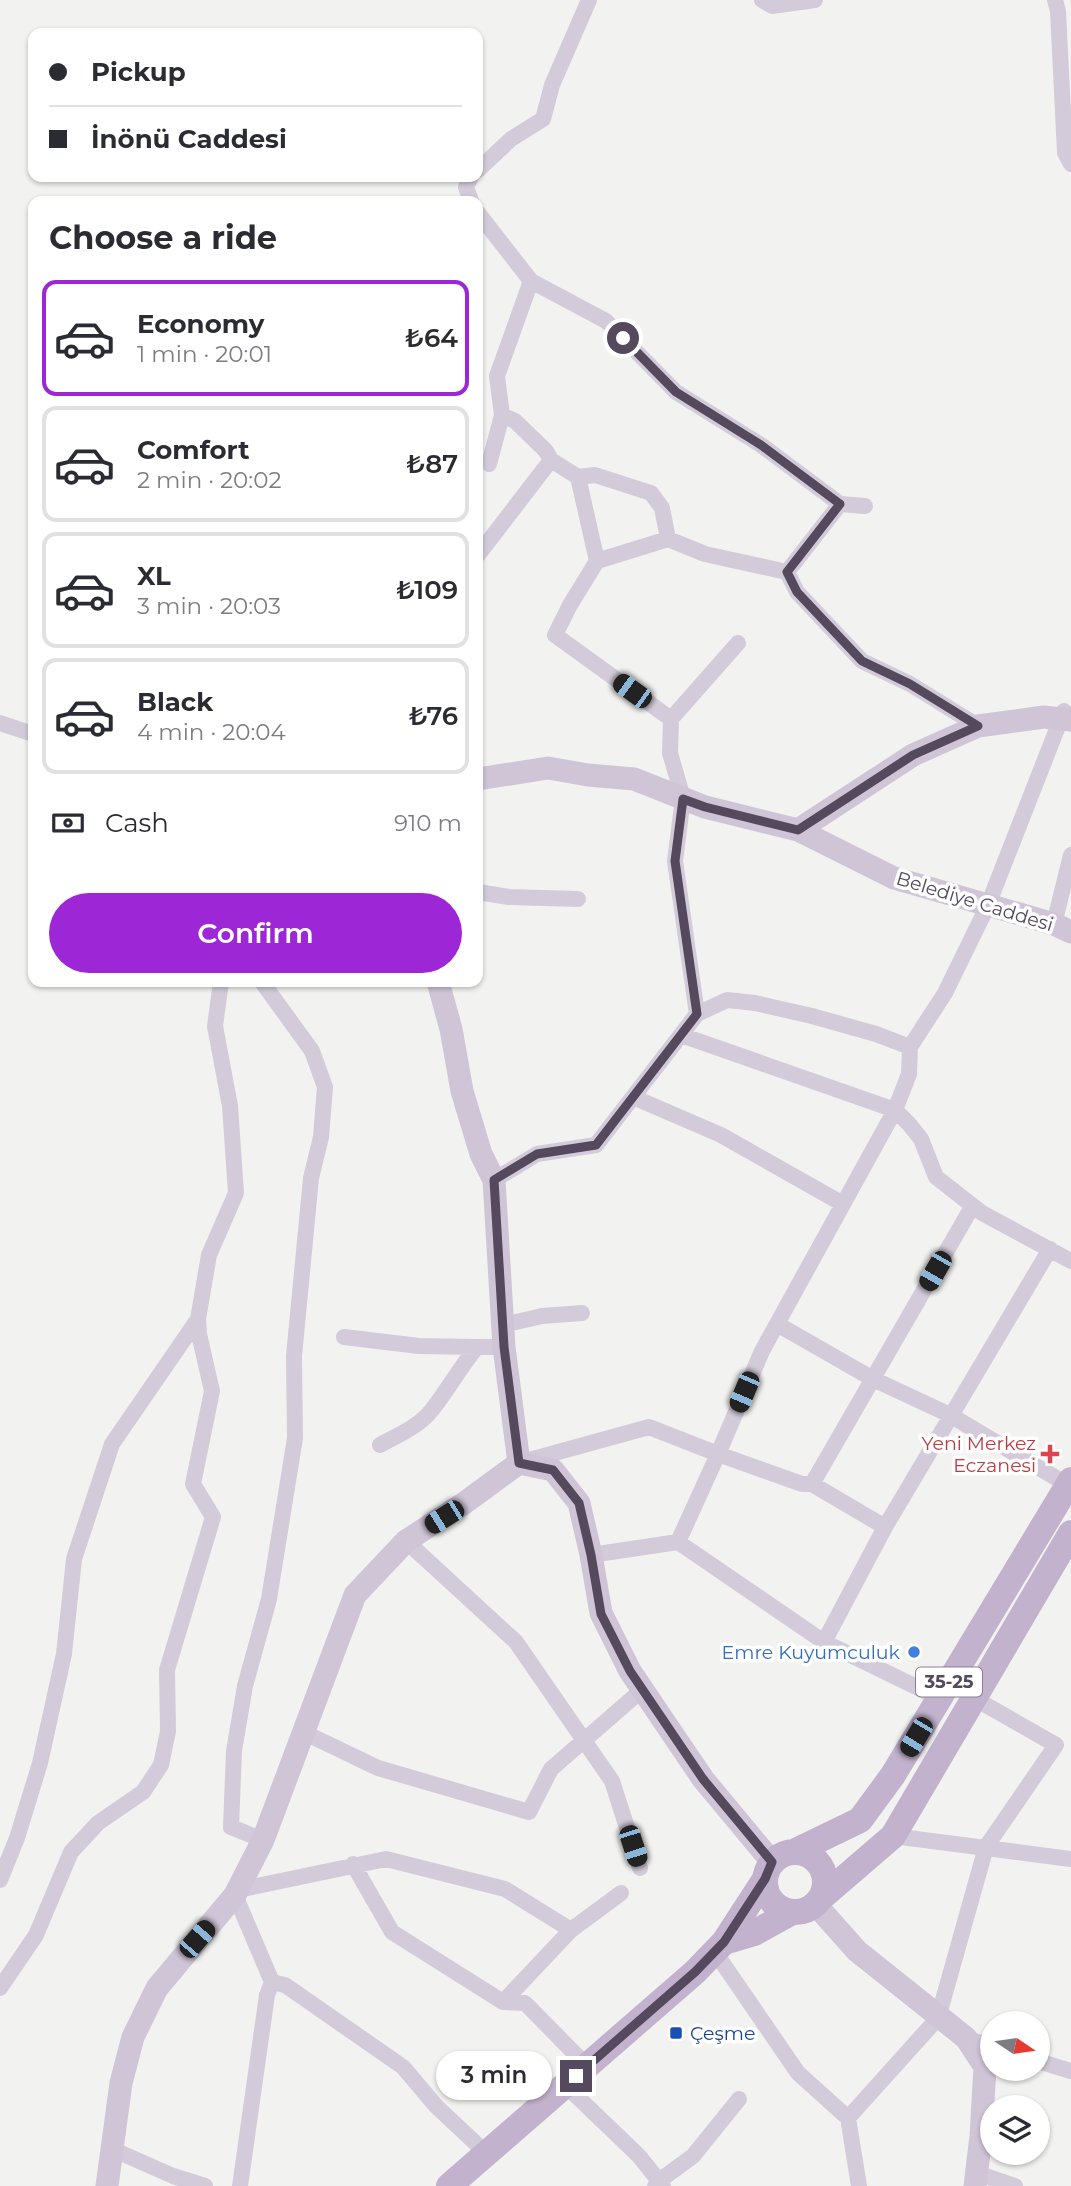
<!DOCTYPE html>
<html lang="en">
<head>
<meta charset="utf-8">
<style>
	body { margin:0; font-family:Montserrat,sans-serif; background:#f7f7f7; color:#2b2b33; height:100vh; display:flex; flex-direction:column; font-size:26px; white-space:nowrap }
	* { box-sizing:border-box; margin:0 }
	p { font-size:23px; color:#7c7c81 }
	.icon { flex:none; width:38px; height:38px; fill:none; stroke:currentColor; stroke-width:2; stroke-linecap:round; stroke-linejoin:round }
	.map { position:relative; flex:1; overflow:hidden }
	.drawer { position:absolute; left:28px; top:196px; width:455px; height:791px; display:flex; flex-direction:column; background:#fff; border-radius:14px; box-shadow:0 2px 5px #0004 }
	.drawer>* { flex:none }
	.hud { position:absolute; left:28px; top:28px; width:455px; height:154px; border-radius:14px; box-shadow:0 2px 5px #0004; display:grid; align-content:center; height:154px; padding:0 21px; background:#fff }
	.needle { width:46px; rotate:103deg }
	.tools { position:absolute; left:980px; top:2011px; display:grid; gap:14px }
	.tools a { display:grid; place-items:center; width:70px; height:70px; border-radius:50%; background:#fff; box-shadow:0 2px 5px #0004; font-size:35px }
	.end { position:absolute; width:32px; height:32px; margin:-16px; border:9px solid #55495d; background:#fff; box-shadow:0 0 0 4px #fff }
	.from { border-radius:50% }
	.bubble { position:absolute; height:49px; border-radius:24px; background:#fff; box-shadow:0 2px 5px #0004; font-size:23px; font-weight:600; line-height:49px; text-align:center }
	.car { position:absolute; width:21px; height:42px; margin:-21px -10px; border-radius:9px; box-shadow:0 0 5px 2px #0007; background:linear-gradient(#222 24%,#8ab4d8 0 40%,#222 0 76%,#8ab4d8 0 86%,#222 0) }
	.hud b { display:flex; align-items:center; gap:24px; height:66px; font-size:26px }
	.hud b+b { border-top:2px solid #e1e1e2 }
	.hud i { width:18px; height:18px; background:#2b2b33 }
	ul { padding:0; list-style:none }
	li { display:flex; align-items:center; gap:21px; height:116px; margin:0 14px 10px; padding:0 7px; border:4px solid #e1e1e2; border-radius:14px }
	li div { flex:1 }
	li b { display:block; font-size:26px }
	li em { font-style:normal; font-weight:600 }
	li.current { border-color:#9d26d7 }
	li>.icon { width:63px; height:63px; stroke-width:1.5 }
	h2 { padding:0 21px; font-size:32px; line-height:84px }
	.pay { display:flex; align-items:center; gap:18px; height:77px; padding:0 21px; font-size:26px }
	.pay p { margin-inline-start:auto }
	.primary-button { display:flex; gap:14px; margin-top:auto; padding:14px 21px }
	.primary-button a { flex:1; height:80px; border-radius:42px; background:#9d26d7; color:#fff; font-size:28px; font-weight:600; line-height:80px; text-align:center }
	.map>svg:first-child { display:block }
	.lines { fill:none; stroke-linecap:round; stroke-linejoin:round }
	.street { stroke:#d3cbd9; stroke-width:16 }
	.secondary { stroke:#d0c5d7; stroke-width:23 }
	.primary { stroke:#c2b2cd; stroke-width:26 }
	.route { stroke:#55495d; stroke-width:9 }
	.health-dot { fill:#e0444e; stroke:#fff; stroke-width:2.5 }
	.shop-dot { fill:#3f7fe0; stroke:#fff; stroke-width:2.5 }
	.transit-dot { fill:#1a4fb4; stroke:#fff; stroke-width:2.5 }
	.labels { text-anchor:middle; stroke-width:7; stroke-linejoin:round; paint-order:stroke }
	.shield { fill:#fff; stroke:#88808e; stroke-width:2 }
	.shield-label { font-size:18px; font-weight:bold; fill:#55495d }
	.street-label { font-size:19px; fill:#55495d; stroke:#fff }
	.health-label { font-size:19px; fill:#be3a42; stroke:#fff; text-anchor:end }
	.shop-label { font-size:19px; fill:#366cbe; stroke:#fff; text-anchor:end }
	.transit-label { font-size:19px; fill:#164399; stroke:#fff; text-anchor:start }
</style>
</head>
<body>
<div class="map">
<svg width="1071" height="2186" viewBox="0 0 1071 2186">
	<rect width="100%" height="100%" fill="#f2f3f0"/>
	<g class="lines">
		<path class="street" d="M762,0l10,6 43,-6
			M1055,0l3,11 7,142 6,11
			M478,170l33,-31 32,-20 9,-34 37,-85
			M471,177l-5,10 5,14
			M478,213l53,68 75,40 70,71 85,53 79,59 25,2
			M502,415l13,6 31,30 5,9 27,17 17,-2 56,18 11,15 6,31
			M489,464l13,-49 -5,-39 34,-95
			M578,477l19,84
			M478,555l73,-95
			M787,572l10,20 65,69 48,23 68,42
			M787,572l53,-68
			M671,719l-116,-84 15,-30 27,-44 71,-22 37,15 82,18
			M0,723l33,11
			M478,892l31,5 69,2
			M1054,924l17,-69
			M262,982l50,69 13,36 -4,50 -10,41 -17,178 1,82 -26,161 -24,87 -11,65 -3,76 32,13
			M697,1014l-22,-153 8,-63 -13,-45 1,-34 67,-76
			M681,1035l214,75 -133,241 -44,103 84,30h10l73,43
			M910,1047l35,-54 43,-88 76,-194
			M633,1097l88,38 122,69
			M494,1180l43,-26 59,-9 101,-131 30,-14 28,3 57,13 64,18 34,13 -1,27 -14,36 14,14 12,15 15,38 46,36 89,48
			M777,1324l96,55 77,36 118,70
			M503,1325l39,-9 40,-3
			M344,1337l75,9 58,1
			M380,1445c18,-10 38,-18 51,-34 17,-21 29,-44 46,-64h27
			M522,1462l127,-35 69,27 -40,88
			M812,1484l160,-277
			M406,1541l110,101 96,139 28,87
			M591,1555l87,-13 146,100
			M939,1698l-115,-56 61,-115 165,-278
			M303,1732l75,36 151,44 22,-43 92,-80
			M893,1836l178,23
			M353,1864l39,68 111,70 22,1 62,63
			M0,1880l17,-42 23,-75 24,-109 10,-95 38,-115 86,-125 11,-64 27,-62 -6,-87 -15,-80 6,-44
			M238,1890l148,-31 119,30 66,41 50,-37
			M235,1895l37,87 -5,13 -27,191
			M715,1952l83,121 50,45 11,68
			M272,1982l13,3 118,82 33,39 50,47
			M0,1988l36,-53 35,-83 27,-29 45,-31 18,-27 7,-34 -1,-61 46,-153 -20,-33 19,-93 -13,-57 -1,-15
			M503,2002l68,-72
			M966,2038l26,9
			M1038,2061l33,10
			M565,2085l74,71 24,30
			M848,2118l90,-100 48,-171 70,-102 -70,-40
			M112,2149l61,27 32,10
			M977,2173l38,13
			M655,2186l4,-5 34,-25 46,-57"/>
		<path class="secondary" d="M478,779l70,-11 40,7 46,4 71,28 93,23 96,48 160,46 17,8
			M798,830l115,-75 65,-29 66,-9 27,3
			M438,982l13,47 11,62 19,63 13,26 10,167 15,116 34,7 26,33 12,52 10,58 29,58 73,108 69,83
			M816,1905l41,46 109,87 19,29 -4,69 -6,50
			M107,2186l14,-103 12,-46 24,-49 78,-93 28,-55 92,-245 51,-54 57,-37 56,-41"/>
		<path class="primary" d="M796,1851l64,-31 33,-45 178,-295
			M765 1882a30 30 0 1 1 60 0a30 30 0 1 1-60 0Z
			M821,1898l72,-62 178,-303
			M724,1942l30,-9 38,-21
			M449,2186l246,-214 29,-30 41,-63"/>
	</g>
	<g class="lines">
		<path class="route" d="M576,2076l119,-104 29,-30 41,-63 7,-17 -69,-83 -73,-108 -29,-57 -10,-59 -12,-52 -26,-33 -34,-7 -15,-116 -10,-167 43,-26 59,-9 101,-131 -22,-153 8,-62 22,8 93,23 115,-75 65,-29 -68,-42 -48,-23 -65,-69 -10,-20 53,-68 -79,-59 -85,-53 -53,-54"/>
	</g>
	<path class="health-dot" d="M1046.5 1443.5h7v7h7v7h-7v7h-7v-7h-7v-7h7z"/>
	<circle class="shop-dot" cx="914" cy="1652" r="7"/>
	<rect class="transit-dot" x="669" y="2026" width="14" height="14" rx="3.5"/>
	<g class="labels">
		<rect class="shield" x="916" y="1667.5" width="66" height="29" rx="5"/>
		<g class="shield-label">
			<text x="949" y="1688">35-25</text>
		</g>
		<g class="street-label">
			<text transform="translate(975 901) rotate(17)" y="7">Belediye Caddesi</text>
		</g>
		<g class="health-label">
			<text x="1036" y="1450">Yeni Merkez<tspan x="1036" dy="22">Eczanesi</tspan></text>
		</g>
		<g class="shop-label">
			<text x="900" y="1659">Emre Kuyumculuk</text>
		</g>
		<g class="transit-label">
			<text x="690" y="2040">Çeşme</text>
		</g>
	</g>
</svg>
<div class="tools">
<a><svg class="needle" viewBox="-14 -14 28 28"><path d="M0-13l5 13h-10z" fill="#e53935"/><path d="M0 13l5-13h-10z" fill="#7c7c81"/></svg></a>
<a><svg class="icon" aria-label="layers" viewBox="0 0 24 24"><path d="M12 4l9 5-9 5-9-5zM3 14l9 5 9-5"/></svg></a>
</div>
<i class="end from" style="left:623px;top:338px"></i>
<i class="end" style="left:576px;top:2076px"></i>
<div class="bubble" style="left:436px;top:2051px;width:116px">3 min</div>
<i class="car" style="left:632px;top:691px;rotate:306deg"></i>
<i class="car" style="left:935px;top:1271px;rotate:210deg"></i>
<i class="car" style="left:744px;top:1392px;rotate:203deg"></i>
<i class="car" style="left:444px;top:1517px;rotate:238deg"></i>
<i class="car" style="left:916px;top:1737px;rotate:211deg"></i>
<i class="car" style="left:633px;top:1846px;rotate:162deg"></i>
<i class="car" style="left:197px;top:1939px;rotate:41deg"></i>
<div class="hud">
<b><i class="from"></i>Pickup</b>
<b><i></i>İnönü Caddesi</b>
</div>
<section class="drawer">
<h2>Choose a ride</h2>
<ul>
<li class="current"><svg class="icon" aria-label="car" viewBox="0 0 24 24"><path d="M5 17H2v-5l4-1 3-4h7l3 4 3 1v5h-3M9 17h6M6 11h13"/><circle cx="7" cy="17" r="2"/><circle cx="17" cy="17" r="2"/></svg><div><b>Economy</b><p>1 min · 20:01</p></div><em>₺64</em></li>
<li><svg class="icon" aria-label="car" viewBox="0 0 24 24"><path d="M5 17H2v-5l4-1 3-4h7l3 4 3 1v5h-3M9 17h6M6 11h13"/><circle cx="7" cy="17" r="2"/><circle cx="17" cy="17" r="2"/></svg><div><b>Comfort</b><p>2 min · 20:02</p></div><em>₺87</em></li>
<li><svg class="icon" aria-label="car" viewBox="0 0 24 24"><path d="M5 17H2v-5l4-1 3-4h7l3 4 3 1v5h-3M9 17h6M6 11h13"/><circle cx="7" cy="17" r="2"/><circle cx="17" cy="17" r="2"/></svg><div><b>XL</b><p>3 min · 20:03</p></div><em>₺109</em></li>
<li><svg class="icon" aria-label="car" viewBox="0 0 24 24"><path d="M5 17H2v-5l4-1 3-4h7l3 4 3 1v5h-3M9 17h6M6 11h13"/><circle cx="7" cy="17" r="2"/><circle cx="17" cy="17" r="2"/></svg><div><b>Black</b><p>4 min · 20:04</p></div><em>₺76</em></li>
</ul>
<div class="pay"><svg class="icon" aria-label="cash" viewBox="0 0 24 24"><path d="M3 7h18v10H3z"/><circle cx="12" cy="12" r="2"/></svg>Cash<p>910 m</p></div>
<div class="primary-button"><a>Confirm</a></div>
</section>
</div>
</body>
</html>
